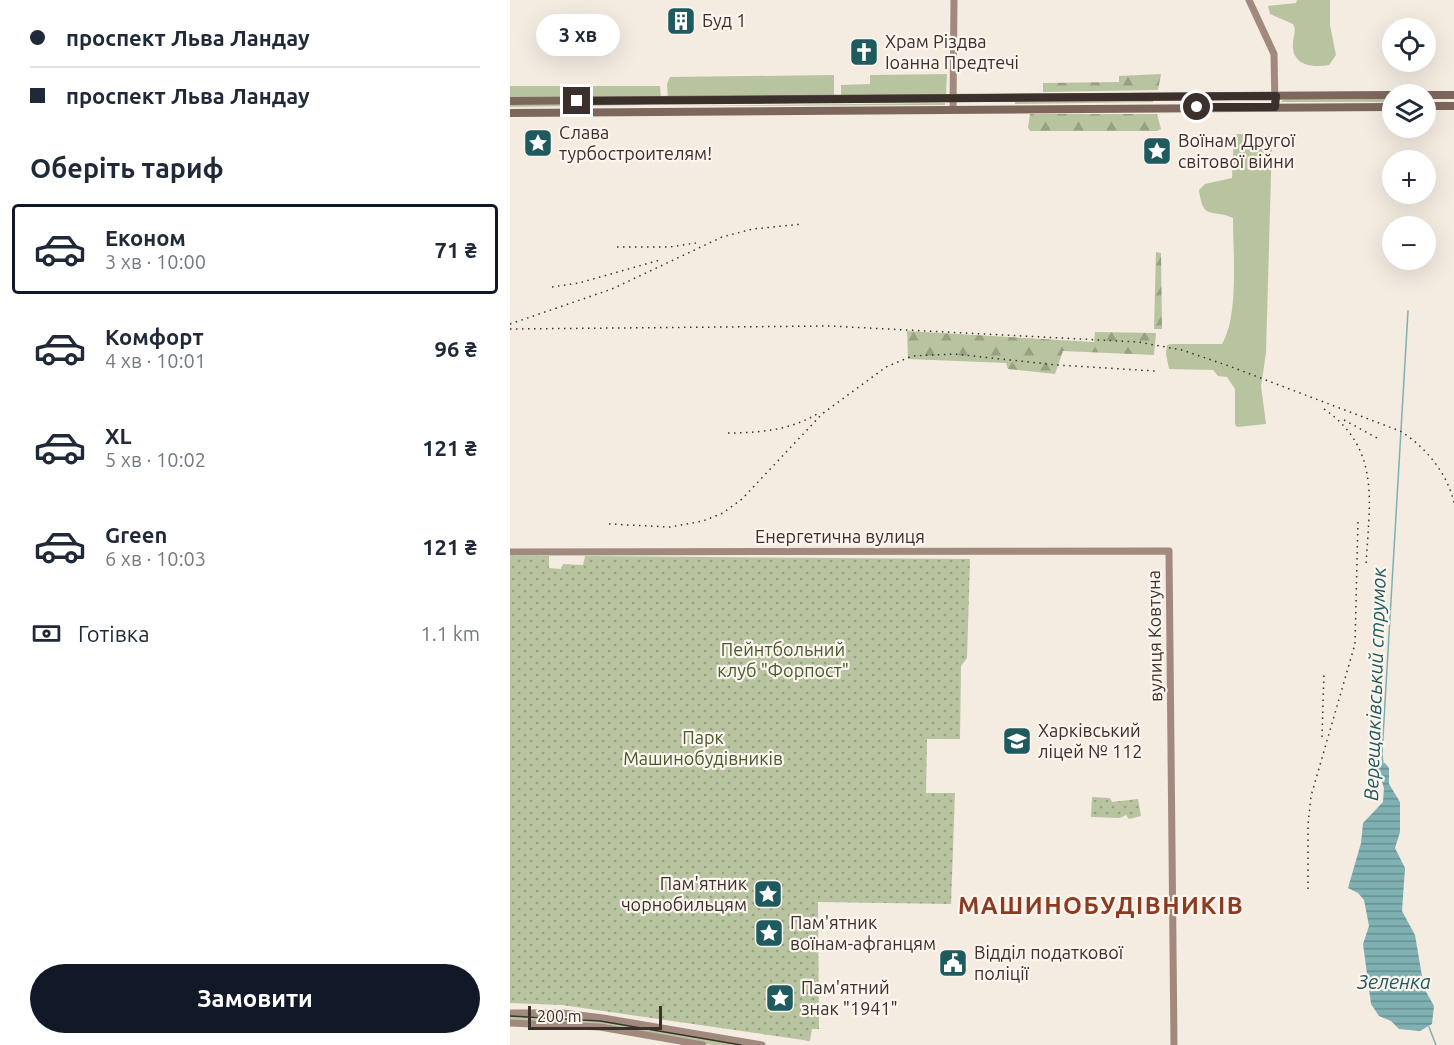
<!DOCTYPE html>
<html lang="uk">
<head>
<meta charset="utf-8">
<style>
	body { margin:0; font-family:Ubuntu,sans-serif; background:#f6f6f7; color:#1f2937; height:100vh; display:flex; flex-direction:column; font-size:22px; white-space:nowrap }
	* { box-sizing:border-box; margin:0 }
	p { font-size:20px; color:#747a83 }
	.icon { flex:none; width:33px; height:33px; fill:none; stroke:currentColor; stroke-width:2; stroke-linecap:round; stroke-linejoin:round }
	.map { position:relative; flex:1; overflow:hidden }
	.drawer { display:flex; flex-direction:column; background:#fff; width:510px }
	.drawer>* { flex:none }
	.guide { display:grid; align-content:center; height:132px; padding:0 30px; background:#fff }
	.buttons { position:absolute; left:872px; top:18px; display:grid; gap:12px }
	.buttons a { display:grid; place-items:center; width:54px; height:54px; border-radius:50%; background:#fff; box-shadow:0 6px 24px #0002; font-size:30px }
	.scale { position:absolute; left:18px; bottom:15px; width:134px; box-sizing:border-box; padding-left:6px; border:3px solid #3b302b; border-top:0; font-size:16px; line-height:21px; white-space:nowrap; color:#3b302b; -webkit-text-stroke:4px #fbf5ee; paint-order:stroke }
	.end { position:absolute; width:27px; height:27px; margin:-14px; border:8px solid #3b302b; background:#fff; box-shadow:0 0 0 3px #fff }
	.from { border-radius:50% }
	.bubble { position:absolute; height:42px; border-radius:21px; background:#fff; box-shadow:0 6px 24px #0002; font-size:20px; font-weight:600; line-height:42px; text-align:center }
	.guide b { display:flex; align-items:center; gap:21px; height:57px; font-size:22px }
	.guide b+b { border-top:2px solid #e0e1e3 }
	.guide i { width:15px; height:15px; background:#1f2937 }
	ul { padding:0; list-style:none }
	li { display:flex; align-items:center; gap:18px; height:90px; margin:0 12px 9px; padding:0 18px; border:3px solid transparent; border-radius:6px }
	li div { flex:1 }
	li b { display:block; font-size:22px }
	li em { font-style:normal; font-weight:600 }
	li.selected { border-color:#111827 }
	li>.icon { width:54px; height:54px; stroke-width:1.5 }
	h2 { padding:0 30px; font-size:27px; line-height:72px }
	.pay { display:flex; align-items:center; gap:15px; height:66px; padding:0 30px; font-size:22px }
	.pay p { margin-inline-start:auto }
	.action { display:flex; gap:12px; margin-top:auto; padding:12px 30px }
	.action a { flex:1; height:69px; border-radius:36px; background:#111827; color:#fff; font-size:24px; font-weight:600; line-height:69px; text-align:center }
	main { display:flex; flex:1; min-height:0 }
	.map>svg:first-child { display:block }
	.green { fill:#b8c4a0 }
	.forest { fill:url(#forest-firs) }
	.park { fill:url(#park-dots) }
	.water { fill:url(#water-rules) }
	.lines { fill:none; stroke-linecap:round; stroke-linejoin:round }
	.stream { stroke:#7fb0b2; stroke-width:1.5 }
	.secondary { stroke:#a18a7d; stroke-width:7 }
	.primary { stroke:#7d675c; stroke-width:8 }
	.tram { stroke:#3b302b; stroke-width:1.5 }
	.rail { stroke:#3b302b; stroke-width:1.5; stroke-dasharray:1.5 4.5; stroke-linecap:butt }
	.route { stroke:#3b302b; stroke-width:8 }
	.labels { text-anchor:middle; stroke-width:4.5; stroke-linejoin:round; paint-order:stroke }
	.poi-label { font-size:18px; fill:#3b302b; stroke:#fbf5ee; text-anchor:start }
	.street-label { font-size:18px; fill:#3b302b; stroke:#fbf5ee }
	.park-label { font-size:18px; fill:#4a5a2e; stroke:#fbf5ee }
	.water-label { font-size:20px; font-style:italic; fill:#1f5a5e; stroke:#fbf5ee }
	.district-label { font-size:24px; font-weight:bold; letter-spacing:1.5px; fill:#8c3b22; stroke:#fbf5ee }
</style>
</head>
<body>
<main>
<section class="drawer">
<div class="guide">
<b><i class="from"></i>проспект Льва Ландау</b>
<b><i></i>проспект Льва Ландау</b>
</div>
<h2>Оберіть тариф</h2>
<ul>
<li class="selected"><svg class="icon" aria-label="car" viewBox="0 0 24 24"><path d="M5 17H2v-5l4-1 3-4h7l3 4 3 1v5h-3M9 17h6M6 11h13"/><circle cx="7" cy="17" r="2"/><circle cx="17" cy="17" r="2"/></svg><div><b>Економ</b><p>3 хв · 10:00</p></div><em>71 ₴</em></li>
<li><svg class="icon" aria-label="car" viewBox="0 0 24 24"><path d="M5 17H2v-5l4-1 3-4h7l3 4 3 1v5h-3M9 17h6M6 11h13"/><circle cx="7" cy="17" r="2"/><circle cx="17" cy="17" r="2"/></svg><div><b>Комфорт</b><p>4 хв · 10:01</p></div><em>96 ₴</em></li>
<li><svg class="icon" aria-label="car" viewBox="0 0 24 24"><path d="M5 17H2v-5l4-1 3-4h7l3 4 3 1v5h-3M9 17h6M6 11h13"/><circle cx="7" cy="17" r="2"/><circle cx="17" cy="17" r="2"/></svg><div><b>XL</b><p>5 хв · 10:02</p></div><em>121 ₴</em></li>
<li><svg class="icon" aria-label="car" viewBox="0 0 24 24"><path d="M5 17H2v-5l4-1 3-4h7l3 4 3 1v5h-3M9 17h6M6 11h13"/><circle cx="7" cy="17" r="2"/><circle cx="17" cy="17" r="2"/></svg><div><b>Green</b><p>6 хв · 10:03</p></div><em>121 ₴</em></li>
</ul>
<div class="pay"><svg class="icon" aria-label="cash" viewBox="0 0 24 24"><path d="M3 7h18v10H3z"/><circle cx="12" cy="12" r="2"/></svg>Готівка<p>1.1 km</p></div>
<div class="action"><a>Замовити</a></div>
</section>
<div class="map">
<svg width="944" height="1045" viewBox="0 0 944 1045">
	<defs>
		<pattern id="forest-firs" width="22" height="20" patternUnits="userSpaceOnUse" patternTransform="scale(1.5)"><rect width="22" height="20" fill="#b8c4a0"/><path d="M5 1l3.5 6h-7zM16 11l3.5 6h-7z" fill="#97a083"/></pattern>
		<pattern id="park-dots" width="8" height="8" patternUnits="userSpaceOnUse" patternTransform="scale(1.5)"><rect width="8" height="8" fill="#b8c4a0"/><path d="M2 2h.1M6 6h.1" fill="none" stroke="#97a083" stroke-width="1.8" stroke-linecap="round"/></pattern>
		<pattern id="water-rules" width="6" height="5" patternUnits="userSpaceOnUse" patternTransform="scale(1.5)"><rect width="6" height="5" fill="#7fb0b2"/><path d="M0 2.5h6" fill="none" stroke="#699091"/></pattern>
	</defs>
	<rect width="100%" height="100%" fill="#f4ebe1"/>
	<path class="green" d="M787,0h33v25l6,30 -7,10c-16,3 -38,1 -36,-22 0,-7 4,-12 0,-19l-23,-10 -2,-8 28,-3z
		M437,74l-1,22 -105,2v-13l29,-1v-9z
		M324,75v23h-12l-2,-3h-16l-7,3 -129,1 -1,-15 3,-7z
		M0,86h150l1,13 -151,-1z
		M882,99v3h-111l2,-2z
		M643,100v2l-138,2v-2z
		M435,103v2l-276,1z
		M0,105h137l-137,2z
		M728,134l33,2 1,4 -6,213 -5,33 5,38 -29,3 -2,-3v-35l-8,-12 -9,-1 -5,-6 -44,-1 -3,-15 1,-9 5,-1h50c17,-28 11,-92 11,-126 -21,-10 -30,4 -34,-28l6,-6 27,-6 2,-43z
		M0,1015l94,5 148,25h-39l-110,-19 -93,-5z"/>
	<path class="forest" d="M651,74l-3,16 -115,2v-9l76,-1v-6z
		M520,114h127l4,15 -4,2h-127l-2,-4z
		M646,252l5,1 1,76h-8z
		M397,331l187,11 1,-10 61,1 -2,22 -91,-4 -8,23 -47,-5 -2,-6 -98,-4z"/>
	<path class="park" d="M0,556h39v12l12,1 2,-5 20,1 2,-9 385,3 -3,99 -6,8 -1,73h-33l-1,54h29l-4,111 -133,-2 1,127h-7l-2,12 -248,-36 -52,-2z
		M582,797l18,1 2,4 26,-3 3,17 -12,3 -3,-4 -6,3 -29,-1z"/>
	<path class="water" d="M875,763l4,5v16l11,18v30l-5,16 10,20 -3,43 13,24 9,53 10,18 -2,18 -12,7 -21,-2 -8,-8 -12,-5 -8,-12 -8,-60 6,-18 -5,-26 -6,-7 -10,-5 13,-45 2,-20 20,-21 1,-14 -7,-21z"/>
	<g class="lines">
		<path class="stream" d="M873,765l-1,-11 26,-443
			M919,1027l7,18"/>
		<path class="secondary" d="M739,0l25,54 1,53
			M443,109l1,-109
			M0,552l659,-1 5,494
			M0,1013h53l40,5 159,27
			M0,1023l90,4 103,18"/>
		<path class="primary" d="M915,95h29
			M0,101l882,-6
			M915,106h29
			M0,113l882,-6"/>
		<path class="tram" d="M0,1016l90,5 141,24"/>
		<path class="rail" d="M107,247h53l26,-4
			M42,287l27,-4 81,-23
			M0,324l102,-35 110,-52 31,-8 50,-5
			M0,329l320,-3 308,16 44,8 47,16 171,65c25,15 48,43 54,72
			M814,409c58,40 45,95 42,157
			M834,420l33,18
			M218,433c31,0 62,-3 89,-19
			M99,524l61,3 33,-6 20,-8 19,-14 80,-85 64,-47 26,-11 42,-2 103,11 98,6
			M812,737l2,-66
			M798,889v-64l3,-29 44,-152 3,-124"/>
	</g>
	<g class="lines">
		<path class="route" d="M67,101l699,-5 -1,11h-78"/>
	</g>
	<defs>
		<g id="building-square" transform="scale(1.5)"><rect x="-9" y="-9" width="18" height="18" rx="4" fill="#1f5a5e" stroke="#fbf5ee"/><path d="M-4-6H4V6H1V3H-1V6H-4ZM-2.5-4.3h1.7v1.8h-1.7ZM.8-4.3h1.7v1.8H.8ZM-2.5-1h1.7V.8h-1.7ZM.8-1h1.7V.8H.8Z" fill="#fff"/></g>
		<g id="church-square" transform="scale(1.5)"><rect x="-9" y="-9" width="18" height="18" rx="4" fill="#1f5a5e" stroke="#fbf5ee"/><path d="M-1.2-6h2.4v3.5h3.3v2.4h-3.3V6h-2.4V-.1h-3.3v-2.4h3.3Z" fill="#fff"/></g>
		<g id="sight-square" transform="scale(1.5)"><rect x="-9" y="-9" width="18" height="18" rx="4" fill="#1f5a5e" stroke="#fbf5ee"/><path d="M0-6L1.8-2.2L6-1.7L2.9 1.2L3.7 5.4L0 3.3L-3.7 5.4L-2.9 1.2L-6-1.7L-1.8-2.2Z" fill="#fff"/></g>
		<g id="university-square" transform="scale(1.5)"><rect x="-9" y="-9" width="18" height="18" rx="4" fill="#1f5a5e" stroke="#fbf5ee"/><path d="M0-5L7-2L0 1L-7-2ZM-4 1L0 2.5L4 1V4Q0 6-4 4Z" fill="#fff"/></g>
		<g id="civic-square" transform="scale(1.5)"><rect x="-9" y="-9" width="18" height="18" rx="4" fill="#1f5a5e" stroke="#fbf5ee"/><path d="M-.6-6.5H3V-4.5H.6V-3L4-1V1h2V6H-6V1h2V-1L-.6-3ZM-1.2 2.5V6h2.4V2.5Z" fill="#fff"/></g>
	</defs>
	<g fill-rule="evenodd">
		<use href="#building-square" x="171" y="21"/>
		<use href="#church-square" x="354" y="52"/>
		<use href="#sight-square" x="28" y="143"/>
		<use href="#sight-square" x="647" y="151"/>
		<use href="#university-square" x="507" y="741"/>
		<use href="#sight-square" x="258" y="894"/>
		<use href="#sight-square" x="259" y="933"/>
		<use href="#civic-square" x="443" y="963"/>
		<use href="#sight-square" x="270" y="998"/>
	</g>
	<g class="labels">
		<g class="poi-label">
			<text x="192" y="27">Буд 1</text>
			<text x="375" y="48">Храм Різдва<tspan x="375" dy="21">Іоанна Предтечі</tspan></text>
			<text x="49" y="139">Слава<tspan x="49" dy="21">турбостроителям!</tspan></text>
			<text x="668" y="147">Воїнам Другої<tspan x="668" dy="21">світової війни</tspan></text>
			<text x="528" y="737">Харківський<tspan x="528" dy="21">ліцей № 112</tspan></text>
			<text x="237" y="890" text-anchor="end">Пам'ятник<tspan x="237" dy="21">чорнобильцям</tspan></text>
			<text x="280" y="929">Пам'ятник<tspan x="280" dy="21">воїнам-афганцям</tspan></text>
			<text x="464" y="959">Відділ податкової<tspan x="464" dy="21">поліції</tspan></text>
			<text x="291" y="994">Пам'ятний<tspan x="291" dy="21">знак "1941"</tspan></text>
		</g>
		<g class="street-label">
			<text x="330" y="543">Енергетична вулиця</text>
			<text transform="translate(645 636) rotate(-91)" y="6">вулиця Ковтуна</text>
		</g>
		<g class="park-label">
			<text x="273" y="656">Пейнтбольний<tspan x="273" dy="21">клуб "Форпост"</tspan></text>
			<text x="193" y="744">Парк<tspan x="193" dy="21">Машинобудівників</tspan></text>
		</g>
		<g class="water-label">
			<text transform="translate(865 684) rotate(-88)" y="7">Верещаківський струмок</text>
			<text x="884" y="989">Зеленка</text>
		</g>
		<g class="district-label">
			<text x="591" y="914">МАШИНОБУДІВНИКІВ</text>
		</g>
	</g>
</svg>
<div class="buttons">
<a><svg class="icon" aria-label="locate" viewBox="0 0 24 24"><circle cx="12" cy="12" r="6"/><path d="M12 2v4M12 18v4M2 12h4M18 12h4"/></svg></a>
<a><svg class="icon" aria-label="layers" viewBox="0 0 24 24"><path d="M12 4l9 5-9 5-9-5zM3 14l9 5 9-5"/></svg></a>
<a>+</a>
<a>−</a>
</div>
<div class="scale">200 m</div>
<i class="end from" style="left:687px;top:107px"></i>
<i class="end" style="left:67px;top:101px"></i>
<div class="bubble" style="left:26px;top:14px;width:84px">3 хв</div>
</div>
</main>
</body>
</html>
